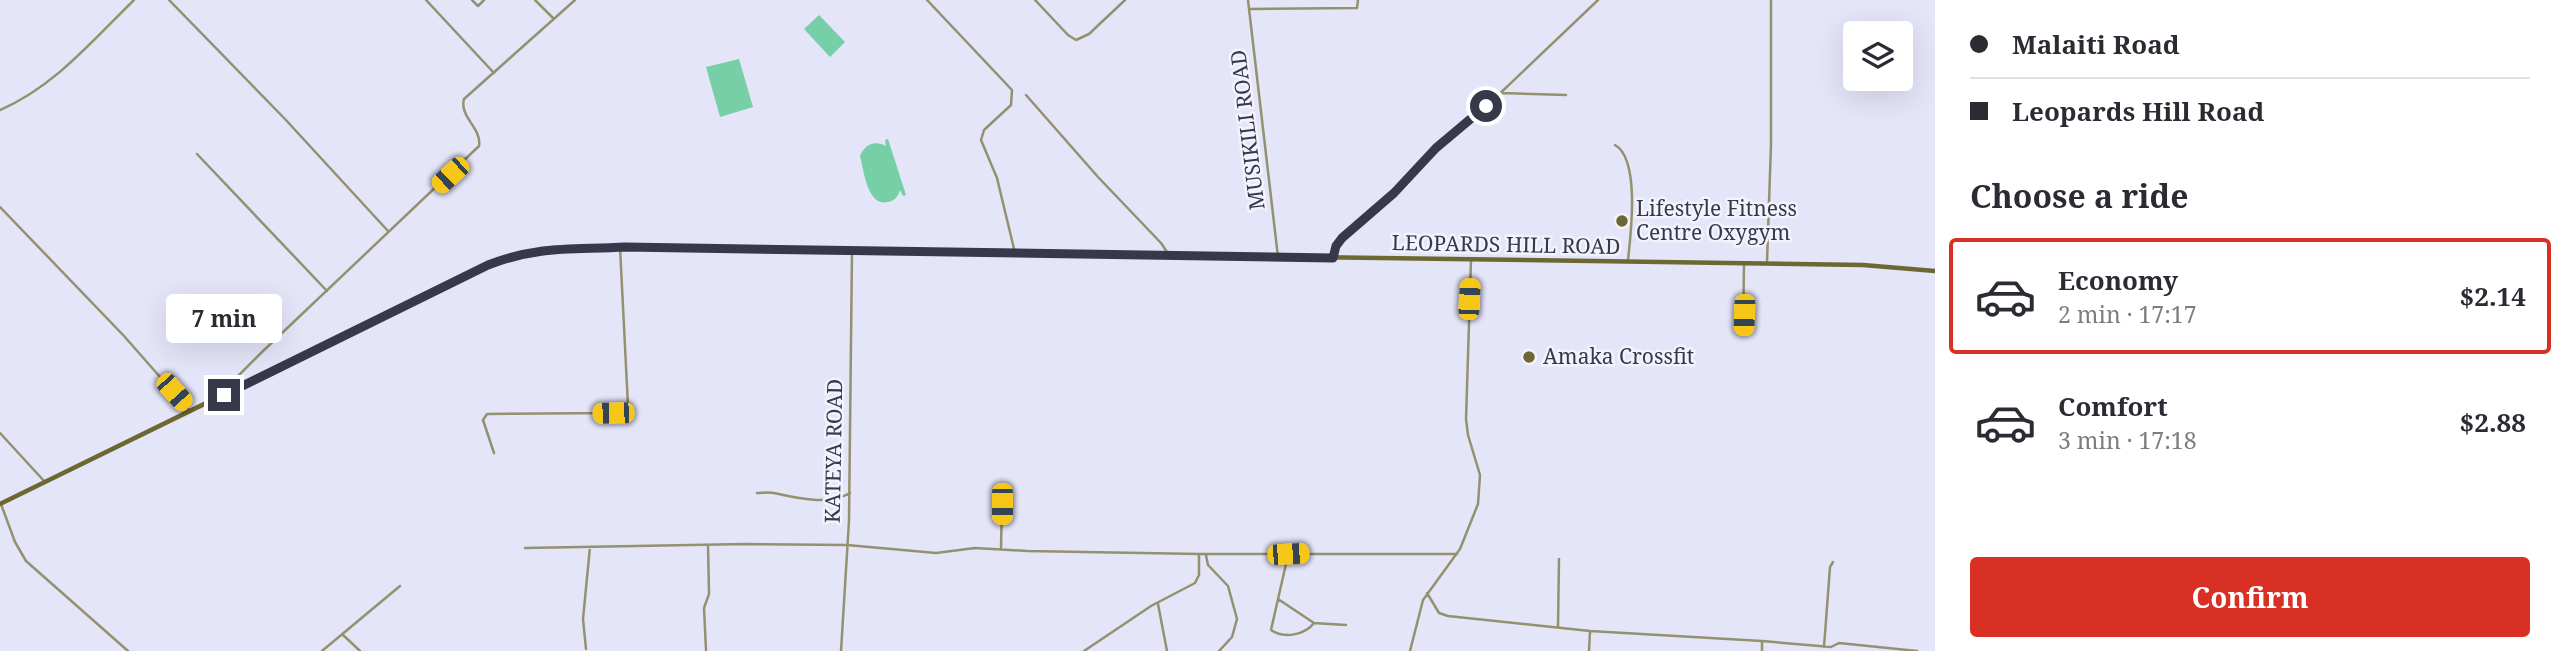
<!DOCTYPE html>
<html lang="en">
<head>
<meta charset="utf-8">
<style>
	body { margin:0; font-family:"Noto Serif",serif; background:#f2f2f3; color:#2b2b33; height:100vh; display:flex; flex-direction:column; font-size:26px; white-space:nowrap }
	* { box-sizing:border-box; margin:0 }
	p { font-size:23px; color:#7c7c81 }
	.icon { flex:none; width:38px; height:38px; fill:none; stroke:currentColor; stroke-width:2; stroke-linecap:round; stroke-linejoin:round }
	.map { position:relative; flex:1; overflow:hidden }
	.side { display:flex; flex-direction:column; background:#fff; width:630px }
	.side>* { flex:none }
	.banner { display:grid; align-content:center; height:154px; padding:0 35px; background:#fff }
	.fabs { position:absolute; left:1843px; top:21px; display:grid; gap:14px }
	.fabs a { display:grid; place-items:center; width:70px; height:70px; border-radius:7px; background:#fff; box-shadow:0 7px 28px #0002; font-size:35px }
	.end { position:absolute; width:32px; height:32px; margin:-16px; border:9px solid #38384b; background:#fff; box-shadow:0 0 0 4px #fff }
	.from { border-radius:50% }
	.bubble { position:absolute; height:49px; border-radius:7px; background:#fff; box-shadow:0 7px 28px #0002; font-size:23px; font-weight:700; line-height:49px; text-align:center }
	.car { position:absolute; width:21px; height:42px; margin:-21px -10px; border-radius:9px; box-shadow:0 0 5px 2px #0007; background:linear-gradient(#f5c518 24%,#345 0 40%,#f5c518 0 76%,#345 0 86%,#f5c518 0) }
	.banner b { display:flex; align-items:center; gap:24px; height:66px; font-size:26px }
	.banner b+b { border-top:2px solid #e1e1e2 }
	.banner i { width:18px; height:18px; background:#2b2b33 }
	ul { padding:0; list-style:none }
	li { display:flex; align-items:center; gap:21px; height:116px; margin:0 14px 10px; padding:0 21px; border:4px solid transparent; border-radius:7px }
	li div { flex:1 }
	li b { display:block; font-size:26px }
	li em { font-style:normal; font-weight:700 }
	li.active { border-color:#d93025 }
	li>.icon { width:63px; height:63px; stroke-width:1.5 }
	h2 { padding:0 35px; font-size:32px; line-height:84px }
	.cta { display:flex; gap:14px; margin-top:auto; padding:14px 35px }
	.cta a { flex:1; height:80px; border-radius:7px; background:#d93025; color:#fff; font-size:28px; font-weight:700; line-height:80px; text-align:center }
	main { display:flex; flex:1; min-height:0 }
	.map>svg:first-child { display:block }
	.garden { fill:#76cfa6 }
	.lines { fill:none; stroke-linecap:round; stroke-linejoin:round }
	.street { stroke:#94916e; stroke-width:2.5 }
	.secondary { stroke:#6d6731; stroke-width:4.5 }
	.route { stroke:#38384b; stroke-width:9 }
	.poi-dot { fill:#6c6733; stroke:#f3f3fd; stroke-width:2.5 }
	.labels { text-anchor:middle; stroke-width:5; stroke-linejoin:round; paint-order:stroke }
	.street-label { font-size:21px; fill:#38384b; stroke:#f3f3fd }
	.poi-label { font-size:21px; fill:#38384b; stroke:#f3f3fd; text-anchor:start }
</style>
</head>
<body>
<main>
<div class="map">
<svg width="1935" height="651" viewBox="0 0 1935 651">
	<rect width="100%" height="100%" fill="#e4e5f9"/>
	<path class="garden" d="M819,15l26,27 -15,15 -26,-28z
		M739,59l14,48 -33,10 -14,-50z
		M888,139l18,56 -3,1 -3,-6c-2,6 -5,11 -12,12 -21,5 -24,-32 -28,-46 5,-12 15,-16 26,-10l-1,-6z"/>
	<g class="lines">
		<path class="street" d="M169,0l116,119 103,112
			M426,0l68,73
			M472,0l6,6 6,-6
			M535,0l19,19
			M927,0l85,90 -1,15 -27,25 -3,10 16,38 18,75
			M1035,0l33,35 8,5 13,-6 36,-34
			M1248,0l30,257
			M1249,9l108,-1 1,-8
			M1501,93l65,2
			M1026,95l72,82 63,66 8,12
			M0,110c54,-23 93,-70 134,-110
			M1615,145c25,14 16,88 13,115
			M197,154l130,137
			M0,207l124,129 66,75
			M1333,258l3,-12 6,-8 52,-45 34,-38 63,-53 107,-102
			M1767,262l4,-118v-144
			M1743,333l1,-69
			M225,392l6,-9 31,-31 217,-206c3,-18 -20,-29 -15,-47l111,-99
			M0,433l45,49
			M494,453l-11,-33 4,-6 126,-1 11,-3 4,-4 -8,-159
			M757,493c6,0 11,-1 17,0 22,5 54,13 76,0
			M1,504l14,38 11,19 102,90
			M525,548l221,-4 101,1 89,8 39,-5 52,3 172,3h258
			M1001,548l1,-44
			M1206,555l2,10 20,21 9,33 -5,18 -13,14
			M1288,555l-17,75c13,9 34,5 43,-7
			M1427,593l12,20 9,3 142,15 172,10 69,6 8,-4 78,8
			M1278,599l36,24 32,2
			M1158,604l9,47
			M1558,627l1,-68
			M342,634l18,17
			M1762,641v10
			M1824,647l6,-80 3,-5
			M586,649l-3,-30 7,-72
			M706,650l-2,-42 5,-14 -1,-49
			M322,651l78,-65
			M841,651l8,-130 3,-270
			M1084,651l67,-45 44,-23 4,-8v-21
			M1410,651l13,-51 37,-51 18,-45 2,-29 -12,-40 -2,-16 5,-159
			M1589,651l1,-20"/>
		<path class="secondary" d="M0,504l488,-239 32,-11 23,-4 82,-3 1238,18 72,6"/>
	</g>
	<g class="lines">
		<path class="route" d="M224,395l264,-130c52,-20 84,-15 137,-18l708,11 3,-12 6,-8 52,-45 42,-45 50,-42"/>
	</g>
	<g class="poi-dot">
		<circle cx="1622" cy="221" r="7"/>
		<circle cx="1529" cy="357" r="7"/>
	</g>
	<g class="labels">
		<g class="street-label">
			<text transform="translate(1248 130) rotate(-97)" y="7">MUSIKILI ROAD</text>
			<text transform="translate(1506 245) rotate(1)" y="7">LEOPARDS HILL ROAD</text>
			<text transform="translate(834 451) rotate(-89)" y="7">KATEYA ROAD</text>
		</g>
		<g class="poi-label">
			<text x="1636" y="216">Lifestyle Fitness<tspan x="1636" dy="24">Centre Oxygym</tspan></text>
			<text x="1543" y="364">Amaka Crossfit</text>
		</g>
	</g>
</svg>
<div class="fabs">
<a><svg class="icon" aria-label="layers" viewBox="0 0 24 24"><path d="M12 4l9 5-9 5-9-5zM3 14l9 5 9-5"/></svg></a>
</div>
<i class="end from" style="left:1486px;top:106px"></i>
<i class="end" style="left:224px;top:395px"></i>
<div class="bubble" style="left:166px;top:294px;width:116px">7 min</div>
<i class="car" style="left:450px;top:175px;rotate:227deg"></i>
<i class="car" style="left:1469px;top:299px;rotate:3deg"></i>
<i class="car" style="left:1744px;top:315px;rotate:182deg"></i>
<i class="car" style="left:174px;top:392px;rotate:138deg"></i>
<i class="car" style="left:613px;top:413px;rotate:269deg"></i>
<i class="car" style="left:1002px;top:504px;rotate:180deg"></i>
<i class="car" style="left:1288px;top:554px;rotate:87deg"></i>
</div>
<section class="side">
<div class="banner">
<b><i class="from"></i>Malaiti Road</b>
<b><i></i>Leopards Hill Road</b>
</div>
<h2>Choose a ride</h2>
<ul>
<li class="active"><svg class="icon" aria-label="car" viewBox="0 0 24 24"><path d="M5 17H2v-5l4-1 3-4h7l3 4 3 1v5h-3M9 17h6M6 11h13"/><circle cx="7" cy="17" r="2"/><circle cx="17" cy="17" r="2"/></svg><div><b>Economy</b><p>2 min · 17:17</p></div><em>$2.14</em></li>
<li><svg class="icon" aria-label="car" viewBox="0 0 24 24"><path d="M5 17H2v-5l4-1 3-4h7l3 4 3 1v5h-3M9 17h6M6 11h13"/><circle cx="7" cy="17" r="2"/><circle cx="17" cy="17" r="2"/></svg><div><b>Comfort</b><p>3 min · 17:18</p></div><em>$2.88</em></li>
</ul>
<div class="cta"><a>Confirm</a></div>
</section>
</main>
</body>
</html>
